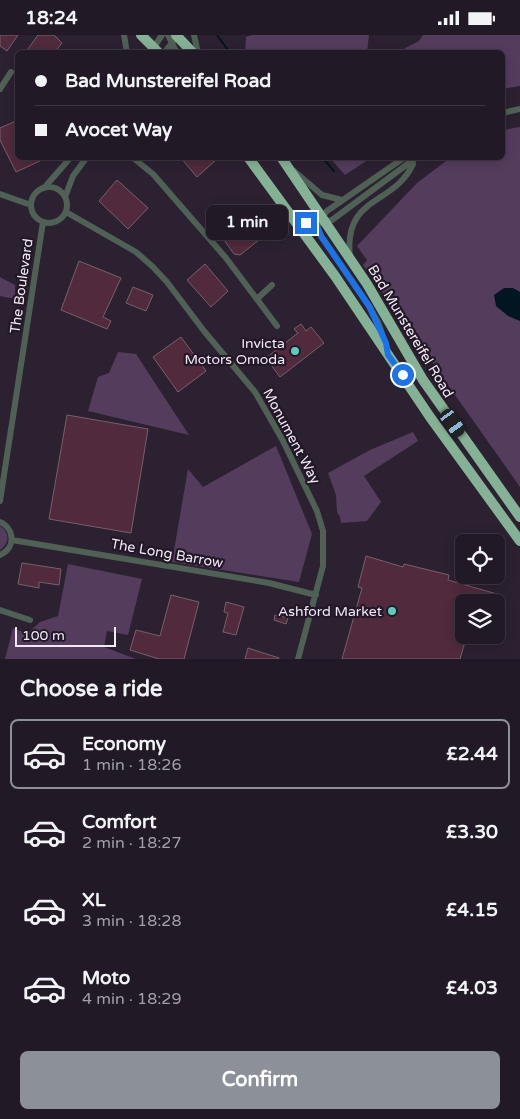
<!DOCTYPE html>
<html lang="en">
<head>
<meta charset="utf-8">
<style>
	body { margin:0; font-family:"Varela Round",sans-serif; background:#29222d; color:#f1f3f6; height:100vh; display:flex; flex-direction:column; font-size:19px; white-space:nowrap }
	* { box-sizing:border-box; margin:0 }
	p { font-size:16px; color:#a2a0a7 }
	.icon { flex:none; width:28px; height:28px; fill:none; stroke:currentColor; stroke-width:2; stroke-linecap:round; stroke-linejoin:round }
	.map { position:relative; height:624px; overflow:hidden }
	.sheet { display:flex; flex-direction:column; background:#211925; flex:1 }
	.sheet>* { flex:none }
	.banner { position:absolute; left:15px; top:15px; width:490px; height:110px; border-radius:8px; box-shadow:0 2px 12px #0003,0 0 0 1px #3e3842; display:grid; align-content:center; height:110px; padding:0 20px; background:#211925 }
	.fabs { position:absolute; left:455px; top:499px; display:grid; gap:10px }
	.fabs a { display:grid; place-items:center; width:50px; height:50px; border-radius:8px; background:#211925; box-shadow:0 2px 12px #0003,0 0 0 1px #3e3842; font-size:25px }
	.scale { position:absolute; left:15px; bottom:12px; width:101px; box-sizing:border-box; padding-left:5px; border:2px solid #f1e9f4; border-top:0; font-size:14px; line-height:18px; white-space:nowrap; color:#f1e9f4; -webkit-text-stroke:4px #231827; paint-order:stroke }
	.end { position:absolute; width:22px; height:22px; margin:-11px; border:6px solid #1a73e8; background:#fff; box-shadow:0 0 0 2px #fff }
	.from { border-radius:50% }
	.bubble { position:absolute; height:35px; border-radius:8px; background:#211925; box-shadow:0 2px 12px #0003,0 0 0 1px #3e3842; font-size:16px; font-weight:700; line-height:35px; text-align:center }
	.car { position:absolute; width:15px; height:30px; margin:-15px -8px; border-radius:6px; box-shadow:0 0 4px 1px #0007; background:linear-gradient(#222 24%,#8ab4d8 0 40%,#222 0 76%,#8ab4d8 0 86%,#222 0) }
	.banner b { display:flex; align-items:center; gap:18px; height:48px; font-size:19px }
	.banner b+b { border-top:1px solid #3e3842 }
	.banner i { width:12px; height:12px; background:#f1f3f6 }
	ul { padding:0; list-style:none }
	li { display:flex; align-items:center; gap:15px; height:70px; margin:0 10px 8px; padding:0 10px; border:2px solid transparent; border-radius:8px }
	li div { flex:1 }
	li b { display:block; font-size:19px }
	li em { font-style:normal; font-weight:700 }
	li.active { border-color:#8c9099 }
	li>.icon { width:45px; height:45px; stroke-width:1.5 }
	h2 { padding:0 20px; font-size:22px; line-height:60px }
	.action { display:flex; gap:10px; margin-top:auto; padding:10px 20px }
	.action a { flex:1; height:58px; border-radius:8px; background:#8c9099; color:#fff; font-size:20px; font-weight:700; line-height:58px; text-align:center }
	.status { display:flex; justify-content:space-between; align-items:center; height:35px; padding:0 25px; background:#211925; direction:ltr }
	.status svg { height:14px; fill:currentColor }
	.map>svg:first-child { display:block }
	.green { fill:#543c5d }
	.water { fill:#001621 }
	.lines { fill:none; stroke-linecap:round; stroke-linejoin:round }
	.stream { stroke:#001621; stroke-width:2 }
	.building { fill:#512a3d; stroke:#76606a }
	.minor { stroke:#4f6155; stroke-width:6 }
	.highway { stroke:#85b295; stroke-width:10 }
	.route { stroke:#1a73e8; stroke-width:6 }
	.poi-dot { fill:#5acebc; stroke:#231827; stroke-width:2 }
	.labels { text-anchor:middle; stroke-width:4.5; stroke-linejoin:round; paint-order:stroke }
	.street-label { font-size:14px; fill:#f1e9f4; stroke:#231827 }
	.poi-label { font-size:14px; fill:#f1e9f4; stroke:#231827; text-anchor:end }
</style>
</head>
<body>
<div class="status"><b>18:24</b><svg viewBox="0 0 49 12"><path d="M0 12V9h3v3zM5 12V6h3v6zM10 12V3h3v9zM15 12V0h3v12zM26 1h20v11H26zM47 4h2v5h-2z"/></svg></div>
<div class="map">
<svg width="520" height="624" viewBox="0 0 520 624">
	<rect width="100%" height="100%" fill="#2c2131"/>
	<path class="green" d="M252,0h117l-2,17 -122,1 1,-16z
		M423,0h97v51l-17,3 -1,-36 -104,-1 21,-11z
		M520,92v360l-157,-222 4,-5 -10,-14 60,-63 33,-25 52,-1 1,-27z
		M330,123h41l-26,17z
		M0,242l15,8v14l-15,-3z
		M118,317l18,2 53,81 -101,-24 10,-34 11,-4z
		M413,397l5,9 -54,35 17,26 -14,19 -26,2 -1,-6 -3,-5 -1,-17 -8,-22 42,-23z
		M276,411l36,88 -13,48 -127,-20 16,-93 15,18z
		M0,491c10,6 10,17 0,24z
		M68,529l74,15 -14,56 -21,-4 -3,16 32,12h-131l8,-31 14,6 13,-12 18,-6z"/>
	<path class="water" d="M504,253h9l7,4v29l-12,-5 -12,-10 -2,-11z"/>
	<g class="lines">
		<path class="stream" d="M217,0l13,18
			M322,122l12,14"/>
	</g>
	<path class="building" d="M0,0h18l-11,16 -7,-5z
		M38,0h16l8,8 -8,10h-29z
		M18,85v37h20l2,4 -24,11 -16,-32v-12z
		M180,122h34l2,3 -19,17z
		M117,145l31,28 -20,21 -29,-28z
		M233,172l7,8 9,-7 20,24 -29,23 -6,-1 -22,-31z
		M79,226l42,17 -18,39 8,4 -4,8 -46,-19z
		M205,229l23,27 -17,16 -24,-27z
		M133,252l20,8 -7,16 -20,-8z
		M301,289l5,7 5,-4 13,16 -44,34 -14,-19 32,-25 -4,-4z
		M181,302l25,34 -28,21 -25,-35z
		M67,380l81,14 -17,104 -82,-14z
		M366,521l37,11 1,-3 45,11 -1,5 49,14 -3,9h-30v32h3l-7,24h-118l20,-71 -4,-1z
		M22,528l39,6 -2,16 -20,-3v6l-21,-4z
		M171,560l28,7 -15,57h-25l-29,-9 6,-20 24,6z
		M226,567l18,5 -8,28 -13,-3 5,-19 -4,-1z
		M275,580l13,3 -2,6 -12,-4z
		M248,613l31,10v1h-34z"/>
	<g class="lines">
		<path class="minor" d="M124,0l3,18
			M168,0l9,18
			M194,0l4,18
			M150,18l12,-18
			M164,18l14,-18
			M0,54l11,-17
			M502,78l18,-4
			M132,122l21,17 73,84 51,68
			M294,136l28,24 20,5
			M31 170a18 18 0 1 1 36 0a18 18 0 1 1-36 0Z
			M44,153l27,-31
			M0,159l31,11
			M65,162l8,-21 14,-19
			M66,177l70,40 17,15 14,15 37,49 51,61 27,47 35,72 6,20v35l-25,93
			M293,184l23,5 16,-4 85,-63
			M350,222c-7,-62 44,-51 63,-93
			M258,263l14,-13
			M388,316l-10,-29 -9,-16 -48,-70 -5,-12 11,-13 78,-54
			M0,466l43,-279
			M0,487c15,7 16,26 0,33
			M12,505l257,43 47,12
			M0,575l30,10"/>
		<path class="highway" d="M141,0l18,18
			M176,0l17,18
			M248,122l87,119 95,141 90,124
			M281,122l86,127 56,96 97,137"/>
	</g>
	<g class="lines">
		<path class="route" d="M306,188l10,1 5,12 48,70 17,37 2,12 15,20"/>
	</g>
	<g class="poi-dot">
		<circle cx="295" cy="316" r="5"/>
		<circle cx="392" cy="576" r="5"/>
	</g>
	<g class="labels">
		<g class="street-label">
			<text transform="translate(21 251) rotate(-82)" y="5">The Boulevard</text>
			<text transform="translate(411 296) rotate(59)" y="5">Bad Munstereifel Road</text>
			<text transform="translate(292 401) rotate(62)" y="5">Monument Way</text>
			<text transform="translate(167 518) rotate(10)" y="5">The Long Barrow</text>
		</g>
		<g class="poi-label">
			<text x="285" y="313">Invicta<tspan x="285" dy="16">Motors Omoda</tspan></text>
			<text x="382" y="581">Ashford Market</text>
		</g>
	</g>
</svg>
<div class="fabs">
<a><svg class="icon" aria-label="locate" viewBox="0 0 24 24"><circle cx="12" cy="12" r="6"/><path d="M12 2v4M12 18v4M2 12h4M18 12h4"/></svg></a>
<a><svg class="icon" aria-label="layers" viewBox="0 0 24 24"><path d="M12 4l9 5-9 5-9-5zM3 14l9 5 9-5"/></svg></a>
</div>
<div class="scale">100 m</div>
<i class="end from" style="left:403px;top:340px"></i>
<i class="end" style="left:306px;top:188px"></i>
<div class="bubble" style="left:206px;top:170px;width:82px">1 min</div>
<i class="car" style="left:453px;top:388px;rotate:144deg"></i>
<div class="banner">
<b><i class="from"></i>Bad Munstereifel Road</b>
<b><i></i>Avocet Way</b>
</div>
</div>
<section class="sheet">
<h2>Choose a ride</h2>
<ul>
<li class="active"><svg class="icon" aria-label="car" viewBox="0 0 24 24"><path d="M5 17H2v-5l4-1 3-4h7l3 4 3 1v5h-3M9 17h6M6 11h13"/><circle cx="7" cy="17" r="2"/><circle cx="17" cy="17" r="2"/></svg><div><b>Economy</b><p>1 min · 18:26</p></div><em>£2.44</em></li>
<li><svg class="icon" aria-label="car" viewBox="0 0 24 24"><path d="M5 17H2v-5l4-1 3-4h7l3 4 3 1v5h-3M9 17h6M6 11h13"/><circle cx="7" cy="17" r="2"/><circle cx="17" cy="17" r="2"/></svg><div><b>Comfort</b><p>2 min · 18:27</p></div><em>£3.30</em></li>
<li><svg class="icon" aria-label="car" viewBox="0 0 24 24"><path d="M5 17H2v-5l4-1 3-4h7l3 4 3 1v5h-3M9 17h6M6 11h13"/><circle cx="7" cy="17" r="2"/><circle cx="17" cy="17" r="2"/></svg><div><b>XL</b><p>3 min · 18:28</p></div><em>£4.15</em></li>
<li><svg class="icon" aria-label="car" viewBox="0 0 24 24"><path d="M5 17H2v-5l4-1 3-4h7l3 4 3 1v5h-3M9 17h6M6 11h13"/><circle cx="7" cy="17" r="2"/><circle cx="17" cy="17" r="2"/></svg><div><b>Moto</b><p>4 min · 18:29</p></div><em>£4.03</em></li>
</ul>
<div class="action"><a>Confirm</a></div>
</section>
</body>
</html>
